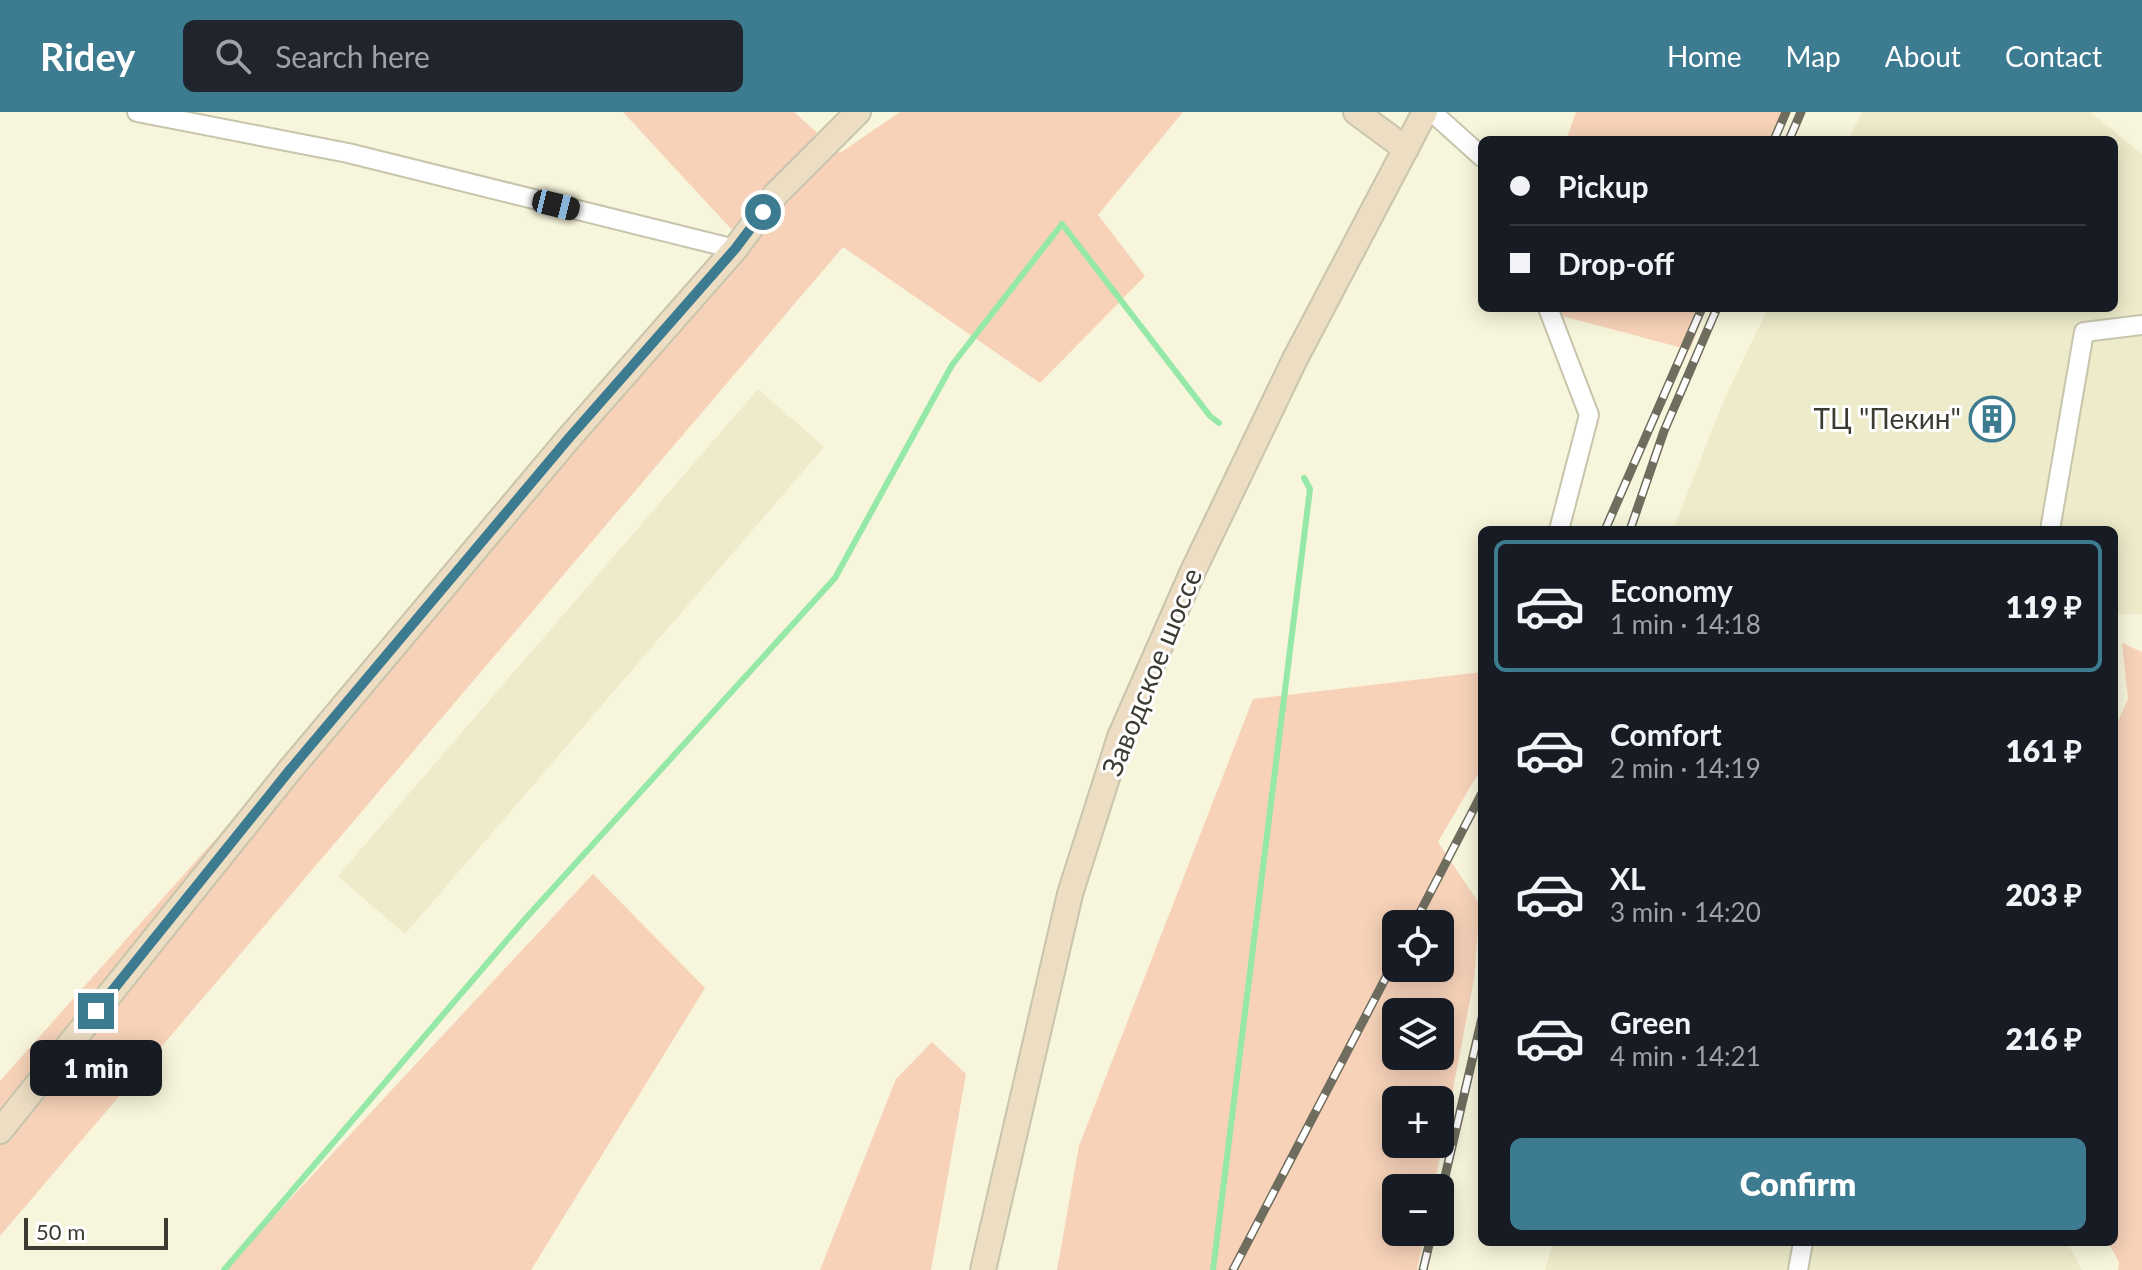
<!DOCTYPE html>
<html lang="en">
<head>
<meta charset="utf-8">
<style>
	body { margin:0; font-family:Lato,sans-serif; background:#20242c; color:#f1f3f6; height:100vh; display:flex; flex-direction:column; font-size:30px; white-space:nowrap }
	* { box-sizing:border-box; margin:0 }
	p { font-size:26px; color:#9ea1a6 }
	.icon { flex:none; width:44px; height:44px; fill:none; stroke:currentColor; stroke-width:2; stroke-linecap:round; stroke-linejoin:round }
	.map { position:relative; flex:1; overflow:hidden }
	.drawer { position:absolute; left:1478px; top:414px; width:640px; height:720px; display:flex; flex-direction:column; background:#171b24; border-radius:12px; box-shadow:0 4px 20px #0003 }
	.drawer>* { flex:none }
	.guide { position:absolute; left:1478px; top:24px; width:640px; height:176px; border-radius:12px; box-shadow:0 4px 20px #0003; display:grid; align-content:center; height:176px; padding:0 32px; background:#171b24 }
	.fabs { position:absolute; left:1382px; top:798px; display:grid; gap:16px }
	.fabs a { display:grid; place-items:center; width:72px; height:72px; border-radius:12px; background:#171b24; box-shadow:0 4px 20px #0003; font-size:40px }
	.scale { position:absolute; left:24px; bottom:20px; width:144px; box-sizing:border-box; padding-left:8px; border:4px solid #3c3b31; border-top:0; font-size:22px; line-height:28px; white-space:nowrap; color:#3c3b31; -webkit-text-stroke:6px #fff; paint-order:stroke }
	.end { position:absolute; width:36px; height:36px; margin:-18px; border:10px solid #3c7b90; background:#fff; box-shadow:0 0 0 4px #fff }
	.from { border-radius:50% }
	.bubble { position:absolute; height:56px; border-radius:12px; background:#171b24; box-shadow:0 4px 20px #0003; font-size:26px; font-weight:800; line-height:56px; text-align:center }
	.car { position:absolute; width:24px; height:48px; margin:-24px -12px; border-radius:10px; box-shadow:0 0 6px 2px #0007; background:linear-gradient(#222 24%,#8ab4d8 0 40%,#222 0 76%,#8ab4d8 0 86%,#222 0) }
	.guide b { display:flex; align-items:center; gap:28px; height:76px; font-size:30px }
	.guide b+b { border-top:2px solid #363941 }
	.guide i { width:20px; height:20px; background:#f1f3f6 }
	ul { padding:14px 0 0; list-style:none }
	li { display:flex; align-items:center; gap:24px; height:132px; margin:0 16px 12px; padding:0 16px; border:4px solid transparent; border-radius:12px }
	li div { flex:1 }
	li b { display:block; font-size:30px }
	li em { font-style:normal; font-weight:800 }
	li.selected { border-color:#3c7b90 }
	li>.icon { width:72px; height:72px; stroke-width:1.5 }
	.action { display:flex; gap:16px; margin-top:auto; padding:16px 32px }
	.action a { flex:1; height:92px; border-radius:12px; background:#3c7b90; color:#fff; font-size:32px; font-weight:800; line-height:92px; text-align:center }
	header { display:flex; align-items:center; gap:48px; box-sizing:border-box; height:112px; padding:0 40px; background:#3c7b90; color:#fff }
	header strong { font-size:38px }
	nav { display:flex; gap:44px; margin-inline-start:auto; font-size:28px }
	.search { width:560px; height:72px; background:#20242c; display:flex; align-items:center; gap:20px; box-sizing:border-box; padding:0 28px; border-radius:12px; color:#9ea1a6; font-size:30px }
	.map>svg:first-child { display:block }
	.built { fill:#edebca }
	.green { fill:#f7d2b9; fill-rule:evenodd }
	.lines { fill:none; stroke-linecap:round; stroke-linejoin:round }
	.stream { stroke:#95e8a8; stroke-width:6 }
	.street-casing { stroke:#c7c5ac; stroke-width:22 }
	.secondary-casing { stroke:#c7c5ac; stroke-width:28 }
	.street { stroke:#fff; stroke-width:18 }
	.secondary { stroke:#ecddc3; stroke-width:24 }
	.rail-casing { stroke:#6e6d5e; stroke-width:9 }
	.rail { stroke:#fff; stroke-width:6; stroke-dasharray:18; stroke-linecap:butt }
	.route { stroke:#3c7b90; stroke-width:10 }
	.labels { text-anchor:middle; stroke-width:6; stroke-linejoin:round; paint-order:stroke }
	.poi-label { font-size:28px; fill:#3c3b31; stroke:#fff; text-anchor:end }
	.street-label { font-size:28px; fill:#3c3b31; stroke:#fff }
</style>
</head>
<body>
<header>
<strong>Ridey</strong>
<div class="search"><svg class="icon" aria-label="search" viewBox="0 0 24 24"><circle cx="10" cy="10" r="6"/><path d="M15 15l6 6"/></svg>Search here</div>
<nav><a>Home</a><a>Map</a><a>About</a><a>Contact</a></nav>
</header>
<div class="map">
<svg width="2142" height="1158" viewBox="0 0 2142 1158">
	<rect width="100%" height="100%" fill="#f7f5db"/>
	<path class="built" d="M1862,0h228l52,42v460h-28v-84h-441l51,-130 44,-92h346v-168h-266z
		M758,277l66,58 -419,487 -67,-58z
		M1553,1130h514l15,28h-537z"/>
	<path class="green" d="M623,0h171l46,41 60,-41h283l-85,103 47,61 -105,107 -197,-136 -843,989v-155l745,-837z
		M1576,0h205l-10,28h-205z
		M1551,196h155l-16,42 -139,-37z
		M2122,531l20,9v618h-24l1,-8 -11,-20h6v-506l1,-8 13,-29z
		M1482,560v95l-44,75 42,63 -6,74 -40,209h-38v44h29l-8,38h-360l22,-124 174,-447zM1440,812v44h-44v-44zM1440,900v44h-44v-44zM1440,988v44h-44v-44z
		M593,762l112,114 -174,282h-307z
		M932,930l34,32 -35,196h-111l76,-191z"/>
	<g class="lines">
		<path class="stream" d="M224,1158l302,-352 309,-340 117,-213 110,-141 148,192 9,7
			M1213,1158l97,-781 -6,-11"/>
		<g class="street-casing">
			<path id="street" d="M137,0l211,41 387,96
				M1432,0l50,45
				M1548,196l41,107 -30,115
				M2050,418l34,-198 58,-7
				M1798,1158l5,-28"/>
		</g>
		<g class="secondary-casing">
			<path id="secondary" d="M1356,0l50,37
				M0,1019l289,-360 280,-333 166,-189 41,-55 82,-82
				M983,1158l87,-376 50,-157 73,-166 102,-212 130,-247"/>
		</g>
		<use href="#street" class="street"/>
		<use href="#secondary" class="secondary"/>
		<g class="rail-casing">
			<path id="rail" d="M1774,28l12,-28
				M1789,28l12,-28
				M1605,418l97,-222
				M1630,418l34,-99 53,-123
				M1414,812l68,-131
				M1440,1086l42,-180
				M1233,1158l163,-312
				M1423,1158l9,-38"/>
		</g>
		<use href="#rail" class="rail"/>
	</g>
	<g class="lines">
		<path class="route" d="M96,899l193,-240 280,-333 166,-189 28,-37"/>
	</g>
	<defs>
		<g id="building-ring" transform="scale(2.3)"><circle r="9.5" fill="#fff" stroke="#3c7b90" stroke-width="1.5"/><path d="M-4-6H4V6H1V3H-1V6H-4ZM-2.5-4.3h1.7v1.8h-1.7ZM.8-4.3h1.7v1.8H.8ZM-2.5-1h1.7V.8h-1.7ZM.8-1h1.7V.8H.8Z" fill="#3c7b90"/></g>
	</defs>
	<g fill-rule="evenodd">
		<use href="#building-ring" x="1992" y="307"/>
	</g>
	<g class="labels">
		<g class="poi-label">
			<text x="1961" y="317">ТЦ "Пекин"</text>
		</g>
		<g class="street-label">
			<text transform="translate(1152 560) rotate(-68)" y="10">Заводское шоссе</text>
		</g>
	</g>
</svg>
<div class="fabs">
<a><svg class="icon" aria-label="locate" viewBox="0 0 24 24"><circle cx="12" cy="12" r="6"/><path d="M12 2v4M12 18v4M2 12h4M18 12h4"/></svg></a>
<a><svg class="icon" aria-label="layers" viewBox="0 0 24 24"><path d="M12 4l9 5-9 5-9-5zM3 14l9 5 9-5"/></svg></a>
<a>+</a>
<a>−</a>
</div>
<div class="scale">50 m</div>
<i class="end from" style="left:763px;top:100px"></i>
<i class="end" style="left:96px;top:899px"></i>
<div class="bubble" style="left:30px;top:928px;width:132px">1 min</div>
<i class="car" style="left:556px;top:93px;rotate:104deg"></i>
<div class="guide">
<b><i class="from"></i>Pickup</b>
<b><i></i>Drop-off</b>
</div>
<section class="drawer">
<ul>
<li class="selected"><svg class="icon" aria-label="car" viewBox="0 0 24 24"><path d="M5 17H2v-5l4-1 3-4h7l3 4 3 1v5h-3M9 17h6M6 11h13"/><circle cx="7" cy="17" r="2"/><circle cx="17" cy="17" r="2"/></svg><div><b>Economy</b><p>1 min · 14:18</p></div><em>119 ₽</em></li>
<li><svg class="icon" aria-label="car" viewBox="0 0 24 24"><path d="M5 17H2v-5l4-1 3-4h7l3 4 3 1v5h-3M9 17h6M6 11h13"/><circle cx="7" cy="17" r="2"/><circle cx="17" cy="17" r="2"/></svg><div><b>Comfort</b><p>2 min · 14:19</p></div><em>161 ₽</em></li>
<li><svg class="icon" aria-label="car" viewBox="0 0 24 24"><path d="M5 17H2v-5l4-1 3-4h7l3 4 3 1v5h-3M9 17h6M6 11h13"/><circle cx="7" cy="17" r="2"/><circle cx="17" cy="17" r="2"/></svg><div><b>XL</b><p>3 min · 14:20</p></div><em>203 ₽</em></li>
<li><svg class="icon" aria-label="car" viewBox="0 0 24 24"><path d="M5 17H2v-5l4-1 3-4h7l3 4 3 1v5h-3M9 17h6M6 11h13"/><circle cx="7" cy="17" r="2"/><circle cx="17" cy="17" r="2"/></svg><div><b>Green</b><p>4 min · 14:21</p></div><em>216 ₽</em></li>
</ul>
<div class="action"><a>Confirm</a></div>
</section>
</div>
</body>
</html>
